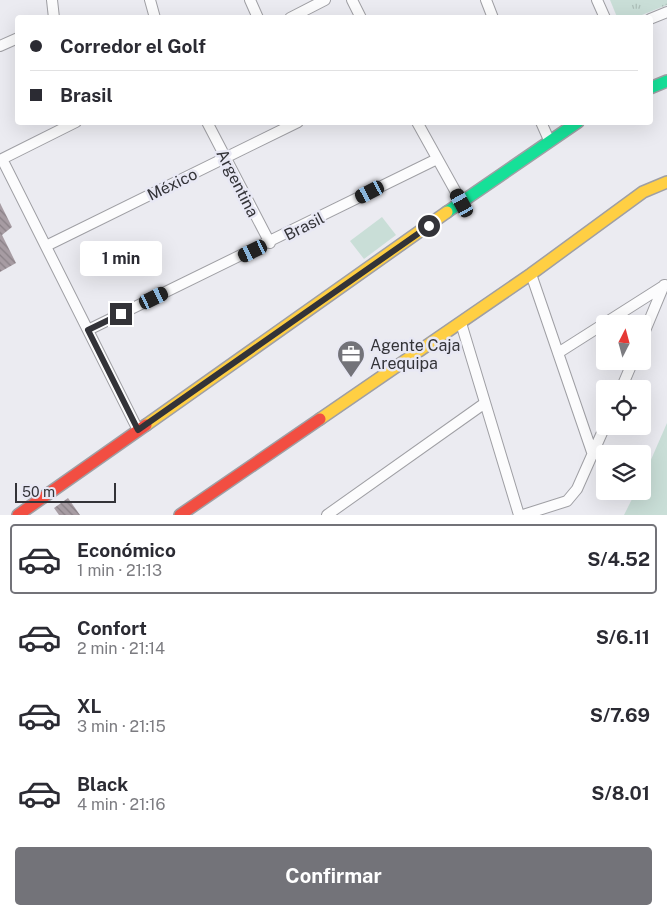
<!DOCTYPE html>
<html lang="es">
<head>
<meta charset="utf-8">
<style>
	body { margin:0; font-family:"Public Sans",sans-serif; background:#f2f2f3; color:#2b2b33; height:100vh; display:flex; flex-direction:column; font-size:19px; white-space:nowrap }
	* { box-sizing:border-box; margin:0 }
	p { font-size:16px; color:#7c7c81 }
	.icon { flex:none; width:28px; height:28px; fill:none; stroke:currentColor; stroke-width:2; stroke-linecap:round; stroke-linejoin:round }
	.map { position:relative; height:515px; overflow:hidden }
	.drawer { display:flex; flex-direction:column; background:#fff; flex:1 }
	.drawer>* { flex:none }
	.banner { position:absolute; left:15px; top:15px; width:638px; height:110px; border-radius:5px; box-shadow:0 5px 20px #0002; display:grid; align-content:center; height:110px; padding:0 15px; background:#fff }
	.needle { width:32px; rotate:6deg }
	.buttons { position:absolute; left:596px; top:315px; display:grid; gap:10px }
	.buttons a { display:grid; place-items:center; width:55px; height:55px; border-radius:5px; background:#fff; box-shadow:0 5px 20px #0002; font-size:25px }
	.scale { position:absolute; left:15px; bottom:12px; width:101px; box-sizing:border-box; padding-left:5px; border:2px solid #333338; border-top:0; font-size:14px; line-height:18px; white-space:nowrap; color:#333338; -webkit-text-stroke:4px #e8e8f4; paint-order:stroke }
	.end { position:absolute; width:22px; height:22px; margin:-11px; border:6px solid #333338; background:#fff; box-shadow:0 0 0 2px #fff }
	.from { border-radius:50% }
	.bubble { position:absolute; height:35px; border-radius:5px; background:#fff; box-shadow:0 5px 20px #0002; font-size:16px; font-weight:700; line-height:35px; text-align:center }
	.car { position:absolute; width:15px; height:30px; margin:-15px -8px; border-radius:6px; box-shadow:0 0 4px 1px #0007; background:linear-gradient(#222 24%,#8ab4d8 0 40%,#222 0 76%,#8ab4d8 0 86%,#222 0) }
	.banner b { display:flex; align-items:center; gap:18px; height:48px; font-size:19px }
	.banner b+b { border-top:1px solid #e1e1e2 }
	.banner i { width:12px; height:12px; background:#2b2b33 }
	ul { padding:9px 0 0; list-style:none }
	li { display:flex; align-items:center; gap:15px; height:70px; margin:0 10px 8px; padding:0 5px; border:2px solid transparent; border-radius:5px }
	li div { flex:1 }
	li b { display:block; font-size:19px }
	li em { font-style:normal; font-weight:700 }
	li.current { border-color:#737379 }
	li>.icon { width:45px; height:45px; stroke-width:1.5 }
	.action { display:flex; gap:10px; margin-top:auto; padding:10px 15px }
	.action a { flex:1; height:58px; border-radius:5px; background:#737379; color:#fff; font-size:20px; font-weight:700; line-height:58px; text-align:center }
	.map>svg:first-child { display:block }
	.green { fill:#c9ded7 }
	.park { fill:url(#park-tufts) }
	.building { fill:url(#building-back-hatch) }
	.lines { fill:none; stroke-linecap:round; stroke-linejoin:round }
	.street-casing { stroke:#9f9fa4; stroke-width:12 }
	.fast-casing { stroke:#9f9fa4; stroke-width:14 }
	.slow-casing { stroke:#9f9fa4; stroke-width:14 }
	.jam-casing { stroke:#9f9fa4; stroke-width:14 }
	.street { stroke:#fcfcfd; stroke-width:10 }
	.fast { stroke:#16e098; stroke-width:11 }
	.slow { stroke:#ffcf43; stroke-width:11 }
	.jam { stroke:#f24e42; stroke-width:11 }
	.route { stroke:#333338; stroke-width:6 }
	.labels { text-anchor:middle; stroke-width:5; stroke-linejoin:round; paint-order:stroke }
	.street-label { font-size:16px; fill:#333338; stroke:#e8e8f4 }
	.poi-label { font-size:16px; fill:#333338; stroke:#e8e8f4; text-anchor:start }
</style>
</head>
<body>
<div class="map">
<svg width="667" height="515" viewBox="0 0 667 515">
	<defs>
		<pattern id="park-tufts" width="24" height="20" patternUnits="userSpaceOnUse" patternTransform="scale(1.25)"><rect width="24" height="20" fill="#c9ded7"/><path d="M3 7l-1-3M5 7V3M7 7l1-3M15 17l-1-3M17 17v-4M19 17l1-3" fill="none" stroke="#adbfb9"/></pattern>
		<pattern id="building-back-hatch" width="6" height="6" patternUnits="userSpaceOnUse" patternTransform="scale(1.25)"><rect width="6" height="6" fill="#a79ca3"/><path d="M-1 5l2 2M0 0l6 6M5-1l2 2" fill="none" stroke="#898086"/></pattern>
	</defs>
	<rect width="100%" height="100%" fill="#ebebf1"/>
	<path class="green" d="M382,217l14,18 -32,24 -14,-18z
		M667,423v92h-43l12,-24h6l1,-13z"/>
	<path class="park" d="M610,0h57v5l-30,12h-20z"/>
	<path class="building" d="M0,203l12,24 -10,8 14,28 -16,9z
		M68,498l12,17h-21l-5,-7z"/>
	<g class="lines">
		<g class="street-casing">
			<path id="street" d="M52,0l2,18
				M150,0l5,18
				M250,0l8,18
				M352,0l9,18
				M486,0l7,18
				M597,0l8,18
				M290,18l35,-18
				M650,19l17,-7
				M0,46l18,-8
				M207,122l63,121
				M417,122l45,81
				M541,122l8,18
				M2,159l136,271
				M0,160l76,-38
				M46,246l252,-124
				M531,274l62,181
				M461,323l58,192
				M88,330l349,-171
				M642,338l22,-53
				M558,353l107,-68
				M621,389l12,-28
				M327,515l158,-112
				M523,515l44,-14 10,-12 28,-63"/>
		</g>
		<g class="fast-casing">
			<path id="fast" d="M650,88l17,-7
				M447,212l131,-90"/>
		</g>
		<g class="slow-casing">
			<path id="slow" d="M320,419l211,-145 112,-82 24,-10
				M146,425l301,-213"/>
		</g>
		<g class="jam-casing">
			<path id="jam" d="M18,515l128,-90
				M180,515l140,-96"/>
		</g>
		<use href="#street" class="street"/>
		<use href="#fast" class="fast"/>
		<use href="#slow" class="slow"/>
		<use href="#jam" class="jam"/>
	</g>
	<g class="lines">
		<path class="route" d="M121,314l-33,16 50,100 291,-204"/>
	</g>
	<defs>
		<g id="office-pin" transform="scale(1.4375)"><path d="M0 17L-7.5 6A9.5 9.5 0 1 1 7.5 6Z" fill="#737379" stroke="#e8e8f4"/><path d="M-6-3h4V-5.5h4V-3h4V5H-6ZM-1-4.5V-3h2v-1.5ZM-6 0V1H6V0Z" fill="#fff"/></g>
	</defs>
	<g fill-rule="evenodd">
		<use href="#office-pin" x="351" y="354"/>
	</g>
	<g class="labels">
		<g class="street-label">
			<text transform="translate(238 183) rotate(63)" y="6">Argentina</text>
			<text transform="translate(172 184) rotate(-26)" y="6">México</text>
			<text transform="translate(304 226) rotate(-27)" y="6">Brasil</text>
		</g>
		<g class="poi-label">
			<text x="370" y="351">Agente Caja<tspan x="370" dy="18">Arequipa</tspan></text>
		</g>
	</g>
</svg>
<div class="buttons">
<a><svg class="needle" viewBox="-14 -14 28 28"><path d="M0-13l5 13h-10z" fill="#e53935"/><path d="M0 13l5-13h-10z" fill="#7c7c81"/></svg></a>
<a><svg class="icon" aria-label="locate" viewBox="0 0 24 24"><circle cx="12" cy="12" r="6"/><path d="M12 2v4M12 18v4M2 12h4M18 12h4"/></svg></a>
<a><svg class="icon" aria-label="layers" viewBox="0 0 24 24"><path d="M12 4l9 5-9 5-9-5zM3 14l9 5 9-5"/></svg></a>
</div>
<div class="scale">50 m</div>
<i class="end from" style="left:429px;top:226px"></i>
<i class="end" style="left:121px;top:314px"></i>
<div class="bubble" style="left:80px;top:241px;width:82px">1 min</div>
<i class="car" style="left:370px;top:192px;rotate:243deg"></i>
<i class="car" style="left:462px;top:203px;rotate:331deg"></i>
<i class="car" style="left:253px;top:251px;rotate:244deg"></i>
<i class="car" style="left:154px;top:298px;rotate:64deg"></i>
<div class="banner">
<b><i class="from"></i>Corredor el Golf</b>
<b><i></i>Brasil</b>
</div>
</div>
<section class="drawer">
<ul>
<li class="current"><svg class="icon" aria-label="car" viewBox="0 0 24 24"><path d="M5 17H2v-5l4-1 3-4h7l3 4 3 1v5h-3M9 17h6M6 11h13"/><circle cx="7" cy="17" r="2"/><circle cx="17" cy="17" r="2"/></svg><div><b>Económico</b><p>1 min · 21:13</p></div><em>S/4.52</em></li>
<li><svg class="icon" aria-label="car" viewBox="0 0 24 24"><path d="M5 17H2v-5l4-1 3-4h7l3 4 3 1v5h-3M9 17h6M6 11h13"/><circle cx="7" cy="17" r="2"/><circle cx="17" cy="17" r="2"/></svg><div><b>Confort</b><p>2 min · 21:14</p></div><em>S/6.11</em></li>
<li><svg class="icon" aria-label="car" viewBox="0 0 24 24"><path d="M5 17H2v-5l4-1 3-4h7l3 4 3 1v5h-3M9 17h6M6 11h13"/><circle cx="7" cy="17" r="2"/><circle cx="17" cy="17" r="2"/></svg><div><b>XL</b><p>3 min · 21:15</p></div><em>S/7.69</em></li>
<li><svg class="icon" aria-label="car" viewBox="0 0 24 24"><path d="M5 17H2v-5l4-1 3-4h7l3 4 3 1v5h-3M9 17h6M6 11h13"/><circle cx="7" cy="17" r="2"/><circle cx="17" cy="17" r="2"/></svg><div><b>Black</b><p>4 min · 21:16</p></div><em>S/8.01</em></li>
</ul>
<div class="action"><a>Confirmar</a></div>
</section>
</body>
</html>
